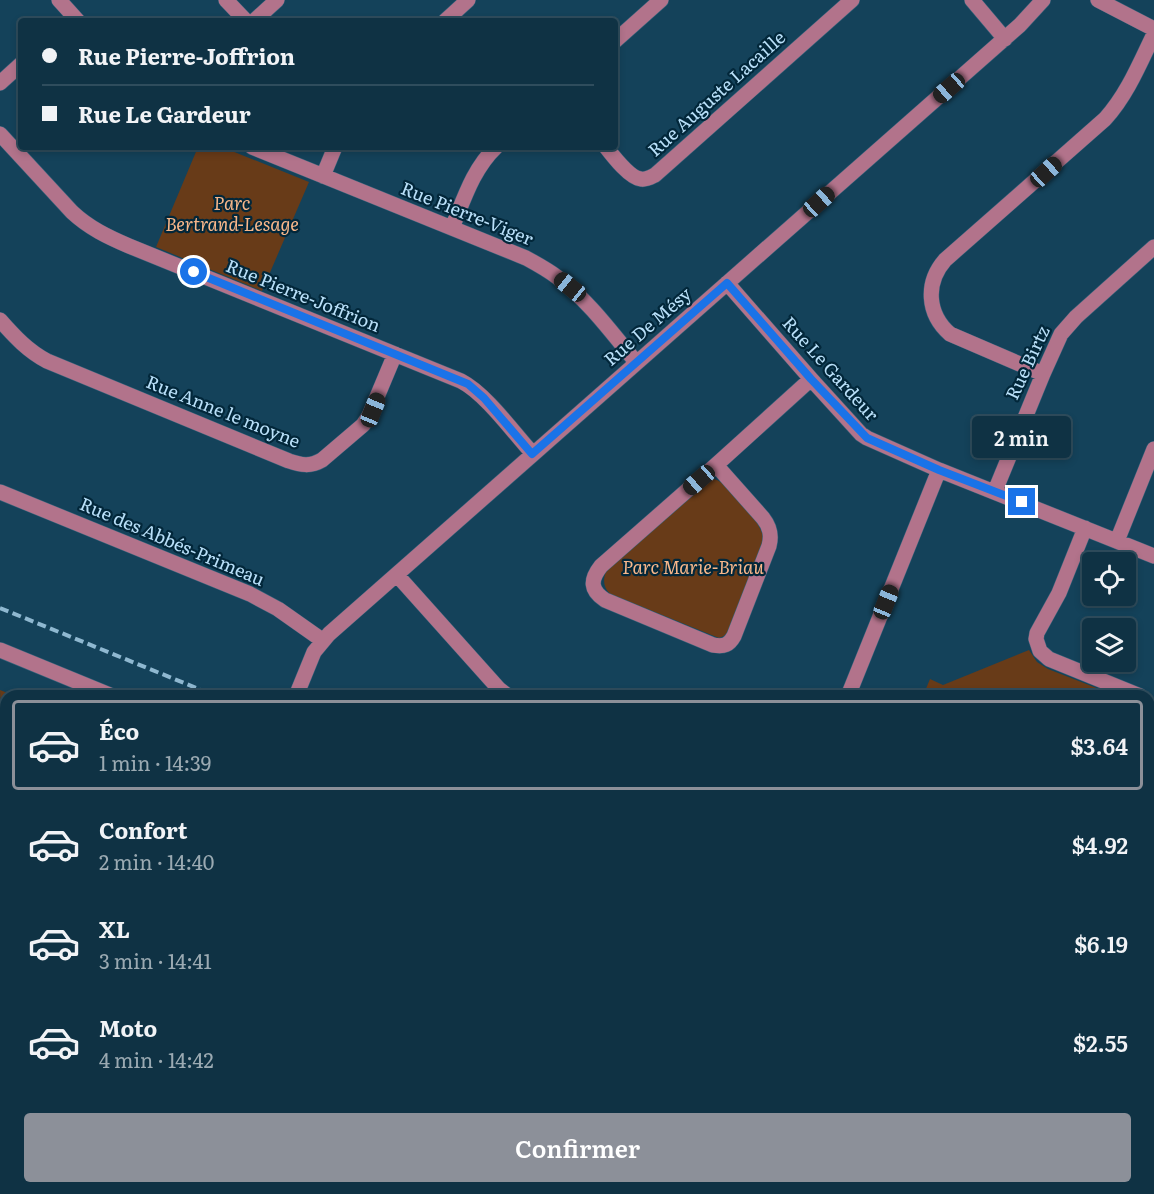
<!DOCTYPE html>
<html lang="fr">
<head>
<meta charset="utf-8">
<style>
	body { margin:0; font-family:Literata,serif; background:#183a4b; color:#f1f3f6; height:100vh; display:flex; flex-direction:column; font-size:22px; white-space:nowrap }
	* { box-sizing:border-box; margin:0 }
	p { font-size:20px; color:#9baab2 }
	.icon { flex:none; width:33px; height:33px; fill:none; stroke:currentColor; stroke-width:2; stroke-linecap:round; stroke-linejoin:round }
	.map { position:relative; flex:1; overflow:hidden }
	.details { position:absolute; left:0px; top:690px; width:1155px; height:504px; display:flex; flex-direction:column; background:#0f3244; border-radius:18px 18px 0 0; box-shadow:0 3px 9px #0003,0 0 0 2px #2f4d5d }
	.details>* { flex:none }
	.hud { position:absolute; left:18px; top:18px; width:600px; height:132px; border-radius:6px; box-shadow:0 3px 9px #0003,0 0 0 2px #2f4d5d; display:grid; align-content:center; height:132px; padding:0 24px; background:#0f3244 }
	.fabs { position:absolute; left:1082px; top:552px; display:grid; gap:12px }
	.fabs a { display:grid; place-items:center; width:54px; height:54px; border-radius:6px; background:#0f3244; box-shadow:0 3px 9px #0003,0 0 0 2px #2f4d5d; font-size:30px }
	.end { position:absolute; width:27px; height:27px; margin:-14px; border:8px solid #1a73e8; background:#fff; box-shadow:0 0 0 3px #fff }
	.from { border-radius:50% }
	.bubble { position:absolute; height:42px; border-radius:6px; background:#0f3244; box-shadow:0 3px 9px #0003,0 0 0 2px #2f4d5d; font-size:20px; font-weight:600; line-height:42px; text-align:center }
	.car { position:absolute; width:18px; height:36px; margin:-18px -9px; border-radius:8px; box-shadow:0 0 4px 2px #0007; background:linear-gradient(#222 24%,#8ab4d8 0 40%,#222 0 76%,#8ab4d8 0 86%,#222 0) }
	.hud b { display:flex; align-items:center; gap:21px; height:57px; font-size:22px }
	.hud b+b { border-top:2px solid #2f4d5d }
	.hud i { width:15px; height:15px; background:#f1f3f6 }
	ul { padding:10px 0 0; list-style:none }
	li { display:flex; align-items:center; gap:18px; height:90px; margin:0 12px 9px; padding:0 12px; border:3px solid transparent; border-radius:6px }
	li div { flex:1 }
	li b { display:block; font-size:22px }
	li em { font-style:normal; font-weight:600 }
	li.on { border-color:#8c9099 }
	li>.icon { width:54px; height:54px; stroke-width:1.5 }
	.action { display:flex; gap:12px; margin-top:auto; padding:12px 24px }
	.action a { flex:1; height:69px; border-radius:6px; background:#8c9099; color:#fff; font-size:24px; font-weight:600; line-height:69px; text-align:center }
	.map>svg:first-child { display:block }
	.green { fill:#683b18 }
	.building { fill:#236587 }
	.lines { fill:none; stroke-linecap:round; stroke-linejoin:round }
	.minor-casing { stroke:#35627a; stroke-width:16 }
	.minor { stroke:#b2738b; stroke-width:15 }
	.rail { stroke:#8fb8d0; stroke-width:4; stroke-dasharray:9 4.5; stroke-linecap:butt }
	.route { stroke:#1a73e8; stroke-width:8 }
	.labels { text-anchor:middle; stroke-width:4.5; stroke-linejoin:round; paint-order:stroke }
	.street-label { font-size:18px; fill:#b9e0f9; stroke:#02273a }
	.park-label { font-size:18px; font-style:italic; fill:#f8b78a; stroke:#02273a }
</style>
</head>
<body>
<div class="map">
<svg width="1154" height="1194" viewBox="0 0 1154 1194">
	<rect width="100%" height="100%" fill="#14425a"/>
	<path class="green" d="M198,147h24l87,35 -47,109 -106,-44z
		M713,479l4,1 5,3 35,39 6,13v6l-35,91 -4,4 -5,2 -109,-44c-7,-7 -7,-14 -4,-23l101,-90z
		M1029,650l8,12 11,7 69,27h-194l7,-17 13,6z
		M0,690l15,6h-9v17l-5,1z
		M1149,710l5,3v344l-5,-2z"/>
	<path class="building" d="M0,733l6,3v36l-6,-2z
		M836,1188h24l3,1 -1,5h-27z
		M989,1188h26l3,1 -2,5h-29z
		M1070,1188h28l-2,6h-23l-5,-2z"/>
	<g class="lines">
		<g class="minor-casing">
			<path id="minor" d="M59,0l19,21
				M226,0l20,21
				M972,0l33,39
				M1098,0l56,29
				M254,21l23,-21
				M445,21l23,-21
				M615,41l46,-41
				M0,83l21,-19
				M0,134l72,78c17,16 36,25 57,34l332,135c25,13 52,51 72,73
				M252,147l274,111c11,6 22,12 31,19 31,23 55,56 79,85
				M606,147c7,9 24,31 35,32 5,1 10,-2 14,-4l197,-175
				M323,176l12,-29
				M452,228c12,-29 21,-59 44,-81
				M727,283l84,96 50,55 6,4 72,32 215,86
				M0,320c15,17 28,31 47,41l242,100c12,4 21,6 33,-1l41,-35 6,-9 26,-62
				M1043,374l-93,-40c-23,-20 -25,-51 -5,-74l160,-141c22,-24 35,-56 49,-85
				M716,465l47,53c7,9 9,17 6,28l-35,90c-5,9 -10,11 -21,9l-108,-45c-15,-10 -15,-20 -4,-34l115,-101 95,-86
				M995,491l48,-117 18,-40 15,-17 78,-70
				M0,492l250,102 28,15 44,31
				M1085,528l-26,65 -22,40 -1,6 4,12 9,8 91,37
				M1117,541l37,-92
				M397,575l102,114 9,7
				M0,650l112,46
				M296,696l18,-44 15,-18 691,-609 23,-25
				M848,696l91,-226
				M0,910l6,7
				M1149,1119l5,2
				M1149,1151l5,-12
				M253,1188l15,6
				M93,1194l3,-6
				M729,1194l1,-6
				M1131,1194l3,-6"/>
		</g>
		<use href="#minor" class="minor"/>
		<path class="rail" d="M0,608l216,88
			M1149,1076l5,2"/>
	</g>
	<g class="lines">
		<path class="route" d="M194,272l274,112 16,14 48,56 195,-171 84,96 56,59 72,32 83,32"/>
	</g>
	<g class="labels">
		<g class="street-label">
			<text transform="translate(717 94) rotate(-42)" y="6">Rue Auguste Lacaille</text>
			<text transform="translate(467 214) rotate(22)" y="6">Rue Pierre-Viger</text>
			<text transform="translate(303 296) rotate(22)" y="6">Rue Pierre-Joffrion</text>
			<text transform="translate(648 327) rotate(-41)" y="6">Rue De Mésy</text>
			<text transform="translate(1028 363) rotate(-65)" y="6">Rue Birtz</text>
			<text transform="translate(830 369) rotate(48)" y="6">Rue Le Gardeur</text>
			<text transform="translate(223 412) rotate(22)" y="6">Rue Anne le moyne</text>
			<text transform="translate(172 542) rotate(23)" y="6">Rue des Abbés-Primeau</text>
		</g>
		<g class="park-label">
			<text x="232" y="210">Parc<tspan x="232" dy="21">Bertrand-Lesage</tspan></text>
			<text x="693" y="574">Parc Marie-Briau</text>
		</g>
	</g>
</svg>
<div class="fabs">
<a><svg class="icon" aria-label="locate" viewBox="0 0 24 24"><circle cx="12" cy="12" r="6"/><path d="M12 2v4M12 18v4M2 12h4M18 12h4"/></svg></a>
<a><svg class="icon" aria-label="layers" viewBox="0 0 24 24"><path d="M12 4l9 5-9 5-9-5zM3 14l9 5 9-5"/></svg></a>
</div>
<i class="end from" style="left:194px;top:272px"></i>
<i class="end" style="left:1022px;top:502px"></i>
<div class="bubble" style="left:972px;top:416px;width:99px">2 min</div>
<i class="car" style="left:949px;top:88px;rotate:229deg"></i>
<i class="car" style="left:1046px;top:172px;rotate:48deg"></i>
<i class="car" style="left:819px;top:202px;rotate:48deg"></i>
<i class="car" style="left:570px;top:287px;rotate:309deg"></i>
<i class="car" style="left:373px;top:410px;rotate:22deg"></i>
<i class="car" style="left:699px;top:480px;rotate:229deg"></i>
<i class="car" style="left:886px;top:602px;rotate:22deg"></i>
<div class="hud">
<b><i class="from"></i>Rue Pierre-Joffrion</b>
<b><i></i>Rue Le Gardeur</b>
</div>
<section class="details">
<ul>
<li class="on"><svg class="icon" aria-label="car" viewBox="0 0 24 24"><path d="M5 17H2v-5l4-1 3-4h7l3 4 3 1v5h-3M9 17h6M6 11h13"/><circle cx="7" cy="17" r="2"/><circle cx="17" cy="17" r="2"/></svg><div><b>Éco</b><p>1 min · 14:39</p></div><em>$3.64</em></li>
<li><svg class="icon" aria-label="car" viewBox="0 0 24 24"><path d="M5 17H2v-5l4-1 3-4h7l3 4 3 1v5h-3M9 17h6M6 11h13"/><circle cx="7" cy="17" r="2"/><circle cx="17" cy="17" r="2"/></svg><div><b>Confort</b><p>2 min · 14:40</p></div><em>$4.92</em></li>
<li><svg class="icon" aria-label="car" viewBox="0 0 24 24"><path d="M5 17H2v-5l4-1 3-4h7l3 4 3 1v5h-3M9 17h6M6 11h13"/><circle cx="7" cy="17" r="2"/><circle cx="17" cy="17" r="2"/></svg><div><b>XL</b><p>3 min · 14:41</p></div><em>$6.19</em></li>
<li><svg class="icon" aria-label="car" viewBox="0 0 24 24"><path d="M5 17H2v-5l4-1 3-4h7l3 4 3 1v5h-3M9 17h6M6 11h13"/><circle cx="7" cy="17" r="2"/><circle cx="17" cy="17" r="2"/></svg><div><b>Moto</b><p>4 min · 14:42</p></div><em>$2.55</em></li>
</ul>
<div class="action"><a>Confirmer</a></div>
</section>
</div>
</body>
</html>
